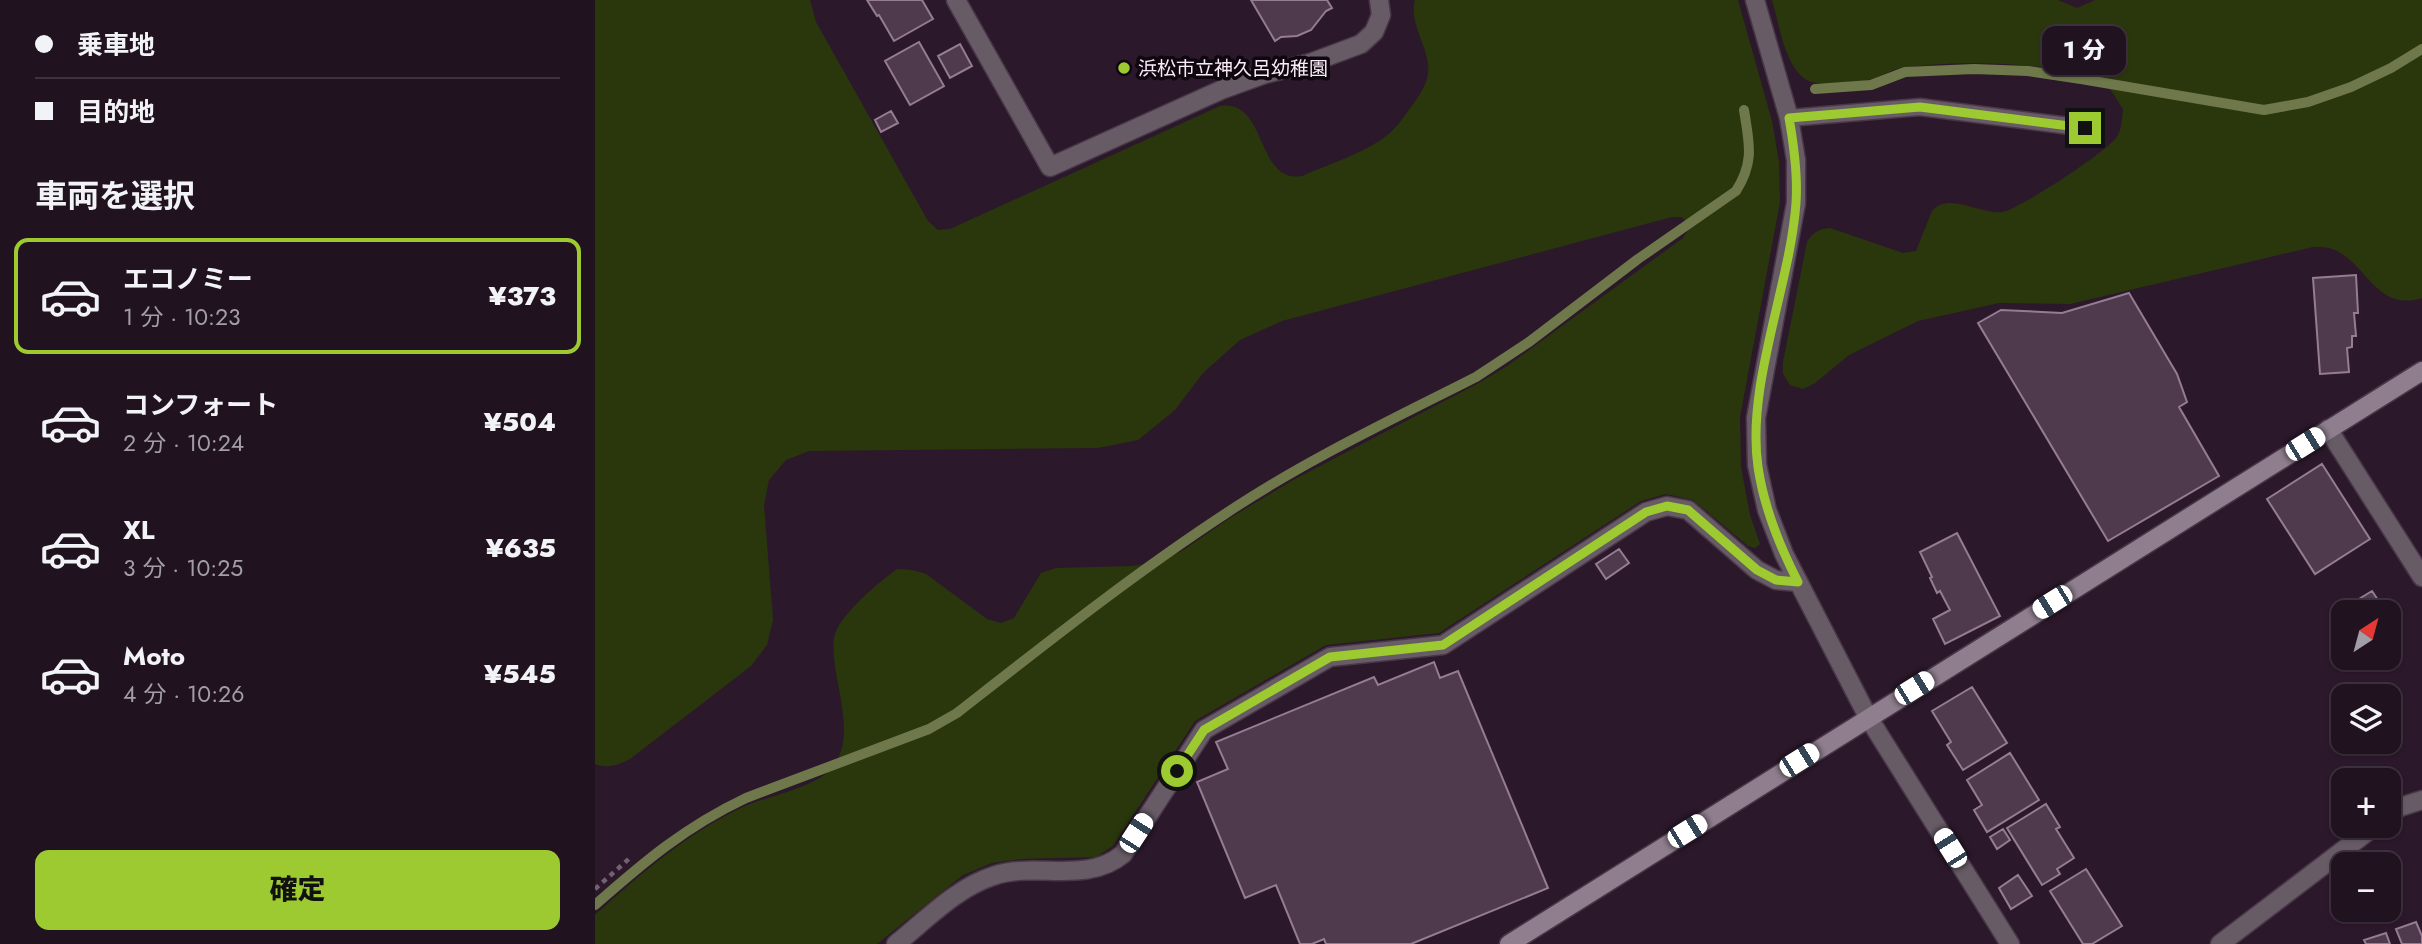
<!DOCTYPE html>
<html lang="ja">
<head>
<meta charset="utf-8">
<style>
	body { margin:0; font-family:Jost,"Noto Sans JP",sans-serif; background:#291b29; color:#f1f3f6; height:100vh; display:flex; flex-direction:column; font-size:26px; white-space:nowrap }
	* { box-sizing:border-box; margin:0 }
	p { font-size:23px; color:#a29ea5 }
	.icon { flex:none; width:38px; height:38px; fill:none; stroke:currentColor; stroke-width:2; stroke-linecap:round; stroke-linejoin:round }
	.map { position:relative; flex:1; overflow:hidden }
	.drawer { display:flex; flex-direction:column; background:#211220; width:595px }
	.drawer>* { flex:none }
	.top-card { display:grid; align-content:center; height:154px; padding:0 35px; background:#211220 }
	.needle { width:46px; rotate:36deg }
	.fabs { position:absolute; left:1736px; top:600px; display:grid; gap:14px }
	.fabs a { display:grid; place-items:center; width:70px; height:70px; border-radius:14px; background:#211220; box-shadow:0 2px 5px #0004,0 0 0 2px #3e323e; font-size:35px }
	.end { position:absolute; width:32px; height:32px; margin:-16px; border:9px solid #9dca30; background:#111; box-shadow:0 0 0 4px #111 }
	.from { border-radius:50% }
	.bubble { position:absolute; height:49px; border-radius:14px; background:#211220; box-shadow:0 2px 5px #0004,0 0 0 2px #3e323e; font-size:23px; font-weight:800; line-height:49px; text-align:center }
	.car { position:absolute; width:21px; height:42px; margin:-21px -10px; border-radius:9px; box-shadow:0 0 5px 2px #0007; background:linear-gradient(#fff 24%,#345 0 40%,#fff 0 76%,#345 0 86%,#fff 0) }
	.top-card b { display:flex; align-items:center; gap:24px; height:66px; font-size:26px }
	.top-card b+b { border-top:2px solid #3e323e }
	.top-card i { width:18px; height:18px; background:#f1f3f6 }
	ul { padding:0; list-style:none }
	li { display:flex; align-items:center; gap:21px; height:116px; margin:0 14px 10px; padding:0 21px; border:4px solid transparent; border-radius:14px }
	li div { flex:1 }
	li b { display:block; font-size:26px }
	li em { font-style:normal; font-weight:800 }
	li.active { border-color:#9dca30 }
	li>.icon { width:63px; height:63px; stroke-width:1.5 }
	h2 { padding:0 35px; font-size:32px; line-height:84px }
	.action { display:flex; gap:14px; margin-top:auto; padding:14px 35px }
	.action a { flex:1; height:80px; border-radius:14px; background:#9dca30; color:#111; font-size:28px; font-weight:800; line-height:80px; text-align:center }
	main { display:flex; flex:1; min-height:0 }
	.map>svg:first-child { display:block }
	.green { fill:#2a370d }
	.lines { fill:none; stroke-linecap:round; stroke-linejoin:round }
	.stream { stroke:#6e784a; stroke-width:10 }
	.building { fill:#4e394d; stroke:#957c93; stroke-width:2 }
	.lane-casing { stroke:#493648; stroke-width:19 }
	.street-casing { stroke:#493648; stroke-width:21 }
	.secondary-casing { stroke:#493648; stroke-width:21 }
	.path { stroke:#726171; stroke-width:4.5; stroke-dasharray:5 5; stroke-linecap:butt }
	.lane { stroke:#675c66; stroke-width:16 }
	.street { stroke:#675c66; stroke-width:18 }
	.secondary { stroke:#8f7e8e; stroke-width:18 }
	.route { stroke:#9dca30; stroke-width:9 }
	.poi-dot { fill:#9dca30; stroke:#0f070f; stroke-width:2.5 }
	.labels { text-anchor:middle; stroke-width:7; stroke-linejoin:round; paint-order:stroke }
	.poi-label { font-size:19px; fill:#f9ecf8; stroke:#0f070f; text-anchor:start }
</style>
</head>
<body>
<main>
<section class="drawer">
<div class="top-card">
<b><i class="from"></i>乗車地</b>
<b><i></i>目的地</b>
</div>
<h2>車両を選択</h2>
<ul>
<li class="active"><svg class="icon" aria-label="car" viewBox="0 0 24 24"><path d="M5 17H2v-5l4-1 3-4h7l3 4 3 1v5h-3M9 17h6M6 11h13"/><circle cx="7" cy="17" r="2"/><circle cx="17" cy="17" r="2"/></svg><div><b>エコノミー</b><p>1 分 · 10:23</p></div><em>¥373</em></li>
<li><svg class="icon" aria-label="car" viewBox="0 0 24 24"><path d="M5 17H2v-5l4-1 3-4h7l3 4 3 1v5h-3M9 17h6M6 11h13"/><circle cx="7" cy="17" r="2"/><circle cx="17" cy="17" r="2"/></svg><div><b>コンフォート</b><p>2 分 · 10:24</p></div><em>¥504</em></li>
<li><svg class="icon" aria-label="car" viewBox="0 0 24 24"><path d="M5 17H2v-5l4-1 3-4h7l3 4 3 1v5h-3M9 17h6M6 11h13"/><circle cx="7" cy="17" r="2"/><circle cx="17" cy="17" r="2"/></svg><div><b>XL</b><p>3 分 · 10:25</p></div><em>¥635</em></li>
<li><svg class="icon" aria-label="car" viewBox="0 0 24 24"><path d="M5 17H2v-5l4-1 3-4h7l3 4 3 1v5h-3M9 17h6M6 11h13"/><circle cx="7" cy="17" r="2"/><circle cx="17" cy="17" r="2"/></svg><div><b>Moto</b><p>4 分 · 10:26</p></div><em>¥545</em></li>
</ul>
<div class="action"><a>確定</a></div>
</section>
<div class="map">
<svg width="1827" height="944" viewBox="0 0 1827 944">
	<rect width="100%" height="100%" fill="#2c182b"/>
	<path class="green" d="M0,0h215l6,22 112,199 10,9 12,-1 270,-123c48,-8 35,78 82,70 27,-12 66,-24 88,-43 9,-8 16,-20 24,-30 9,-13 16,-24 14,-40 -3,-21 -19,-42 -13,-63h323l34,121 7,41 1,40 -40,215 1,50 9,48 10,29 -5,4 -7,-2 -55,-46 -27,-6 -25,7 -202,132 -113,12 -131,76 -82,125 -17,11 -75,2 -29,4 -29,12 -86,69h-282v-29c47,-42 92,-82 150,-109 24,-10 77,-20 90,-42 18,-27 4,-68 0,-98 -1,-10 -3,-23 0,-32 7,-21 44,-52 62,-65l15,1 14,4 61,45 14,4 13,-5 27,-45 15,-5 76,-2 26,-4 24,-11 48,-33 65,-39 184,-96 28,-17 176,-128 5,-8v-8l-7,-5h-9l-390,104 -42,19 -37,33 -28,37 -37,30 -40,8 -289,3 -23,9 -17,20 -5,25 9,115 -6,25 -16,21 -121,93c-12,6 -22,10 -35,5z
		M1177,0h286l19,8 18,-8h327v298c-48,15 -55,-39 -93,-50 -4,-1 -11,-1 -16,-1l-243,57 -71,-1 -81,18 -69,34 -34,28 -12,6 -13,-4 -7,-11v-12l24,-120c6,-10 11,-13 23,-14l73,25 13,-2 16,-40c17,-20 48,4 71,1 16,-3 109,-63 115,-77 4,-7 4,-18 5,-26 -6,-8 -11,-21 -20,-25 -43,-24 -152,-24 -201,-16 -11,1 -19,8 -30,11 -13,4 -51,7 -63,2 -24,-11 -30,-58 -37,-81z"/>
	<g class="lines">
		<path class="stream" d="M1220,89l56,-4 34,-13 69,-3 54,2 53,8 183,31 44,-8 43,-15 40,-19 31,-19
			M0,905c50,-44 90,-78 151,-107l183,-69 28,-16c87,-68 175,-138 268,-199 79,-53 166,-94 251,-137l53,-35 109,-83 98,-68c19,-30 13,-48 8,-81"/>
	</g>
	<path class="building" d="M272,0h55l11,19 -39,22 -15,-26 -2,1z
		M656,0h76l5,8 -6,3 -15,19 -14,6 -16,1 -6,4z
		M324,42l25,44 -34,19 -25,-44z
		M365,44l12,22 -22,12 -12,-22z
		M296,111l7,12 -17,9 -6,-12z
		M1761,275l2,38h-4l2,23h-4v11l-5,1 2,24 -29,2 -7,-96z
		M1534,293l48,81 10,28 -8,5 40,69 -111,65 -130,-218 23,-13 61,3z
		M1727,464l48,75 -55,35 -48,-75z
		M1362,533l43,83 -55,28 -12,-25 17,-9 -10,-19 -3,2 -7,-15 2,-1 -12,-25z
		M1024,549l10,14 -23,16 -10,-15z
		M1777,591l14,21h-32l-5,-7z
		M839,662l6,16 18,-7 90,217 -137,56h-85l-2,-5 -12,5h-12l-24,-59 -31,13 -48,-116 31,-13 -12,-27 158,-65 4,8z
		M1377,687l35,56 -44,27 -16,-25 4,-3 -19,-31z
		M1415,753l29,47 -52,32 -13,-22 8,-5 -15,-25z
		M1451,804l14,23 -4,2 18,29 -17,11 3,5 -18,11 -35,-57z
		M1408,829l7,11 -13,9 -7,-12z
		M1491,869l36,57 -30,18h-9l-33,-53z
		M1423,875l14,21 -21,13 -12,-21z
		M1821,922l6,14v8h-20l-6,-15z
		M1791,933l4,11h-24l-2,-4z"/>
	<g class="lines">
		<g class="lane-casing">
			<path id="lane" d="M1194,118l131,-11 165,21"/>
		</g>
		<g class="street-casing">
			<path id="street" d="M361,0l94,167 171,-77 44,-16 45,-11 51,-19 13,-12 7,-17 -2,-15
				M1160,0l34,118 7,42v43l-40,215 1,47 10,45 17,44 84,163 142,227
				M1733,429l94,148
				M1794,815l11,-8 22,-7
				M301,944c30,-24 60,-56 97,-68 42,-15 93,9 130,-22l81,-124 126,-73 113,-12 203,-133 21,-6 21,4 69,60 19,10 22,2
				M1625,944l155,-118"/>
		</g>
		<g class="secondary-casing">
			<path id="secondary" d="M914,944l913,-573"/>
		</g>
		<path class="path" d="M0,889l36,-32"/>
		<use href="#lane" class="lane"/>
		<use href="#street" class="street"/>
		<use href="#secondary" class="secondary"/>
	</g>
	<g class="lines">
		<path class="route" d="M582,771l27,-41 126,-73 113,-12 203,-133 21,-6 21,4 69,60 19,10 22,2c-19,-37 -34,-74 -40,-115 -12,-83 32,-181 38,-264 2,-29 -2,-57 -7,-85l131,-11 165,21"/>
	</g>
	<circle class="poi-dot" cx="529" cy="68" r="7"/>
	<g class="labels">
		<g class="poi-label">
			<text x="543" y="75">浜松市立神久呂幼稚園</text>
		</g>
	</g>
</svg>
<div class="fabs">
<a><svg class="needle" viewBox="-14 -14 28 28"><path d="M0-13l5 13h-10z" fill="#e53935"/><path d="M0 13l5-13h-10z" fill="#a29ea5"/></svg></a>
<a><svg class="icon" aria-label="layers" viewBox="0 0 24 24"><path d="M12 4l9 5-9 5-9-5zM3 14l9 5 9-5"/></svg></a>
<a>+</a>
<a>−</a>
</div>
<i class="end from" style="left:582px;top:771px"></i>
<i class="end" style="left:1490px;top:128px"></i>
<div class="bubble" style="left:1447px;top:26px;width:84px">1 分</div>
<i class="car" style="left:1710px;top:444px;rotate:58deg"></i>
<i class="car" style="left:1457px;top:602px;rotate:238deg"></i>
<i class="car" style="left:1319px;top:688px;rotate:58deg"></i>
<i class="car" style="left:1204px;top:760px;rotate:58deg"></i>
<i class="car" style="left:1092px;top:831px;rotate:58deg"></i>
<i class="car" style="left:541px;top:833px;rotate:33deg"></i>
<i class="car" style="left:1355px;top:848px;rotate:328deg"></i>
</div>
</main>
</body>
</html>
